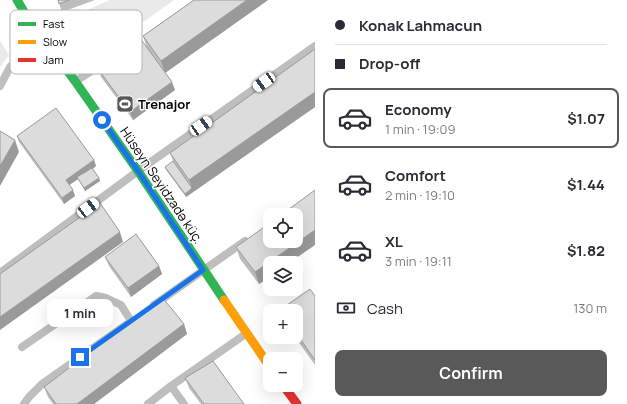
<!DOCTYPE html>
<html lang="en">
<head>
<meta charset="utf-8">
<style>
	body { margin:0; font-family:Manrope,sans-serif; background:#f2f2f3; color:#2b2b33; height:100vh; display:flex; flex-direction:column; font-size:15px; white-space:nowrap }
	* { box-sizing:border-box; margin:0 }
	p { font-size:13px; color:#7c7c81 }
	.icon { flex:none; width:22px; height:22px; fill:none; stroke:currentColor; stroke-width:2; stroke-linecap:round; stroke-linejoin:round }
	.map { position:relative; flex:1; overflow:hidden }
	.side { display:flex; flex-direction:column; background:#fff; width:312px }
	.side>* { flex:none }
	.banner { display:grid; align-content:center; height:88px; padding:0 20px; background:#fff }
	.buttons { position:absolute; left:263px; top:208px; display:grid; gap:8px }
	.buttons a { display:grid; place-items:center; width:40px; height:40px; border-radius:8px; background:#fff; box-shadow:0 4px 16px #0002; font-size:20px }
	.end { position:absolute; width:18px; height:18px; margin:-9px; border:5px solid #1a73e8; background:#fff; box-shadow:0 0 0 2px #fff }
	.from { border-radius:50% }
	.bubble { position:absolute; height:28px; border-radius:8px; background:#fff; box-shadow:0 4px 16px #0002; font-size:13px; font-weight:700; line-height:28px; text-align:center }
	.car { position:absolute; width:12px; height:24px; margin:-12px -6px; border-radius:5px; box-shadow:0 0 3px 1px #0007; background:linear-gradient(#fff 24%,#345 0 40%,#fff 0 76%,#345 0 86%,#fff 0) }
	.banner b { display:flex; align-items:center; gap:14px; height:38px; font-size:15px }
	.banner b+b { border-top:1px solid #e1e1e2 }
	.banner i { width:10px; height:10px; background:#2b2b33 }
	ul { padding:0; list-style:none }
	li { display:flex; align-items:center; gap:12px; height:60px; margin:0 8px 6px; padding:0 12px; border:2px solid transparent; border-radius:8px }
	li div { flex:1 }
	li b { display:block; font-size:15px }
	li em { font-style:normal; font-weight:700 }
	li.active { border-color:#595959 }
	li>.icon { width:36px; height:36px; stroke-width:1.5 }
	.pay { display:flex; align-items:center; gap:10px; height:44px; padding:0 20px; font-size:15px }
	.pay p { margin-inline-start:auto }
	.action { display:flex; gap:8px; margin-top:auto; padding:8px 20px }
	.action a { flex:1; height:46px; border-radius:8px; background:#595959; color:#fff; font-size:16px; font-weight:700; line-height:46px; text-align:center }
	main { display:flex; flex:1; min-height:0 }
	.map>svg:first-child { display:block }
	.green { fill:#eaeaea }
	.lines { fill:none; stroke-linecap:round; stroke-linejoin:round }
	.lane { stroke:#bebebe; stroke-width:8 }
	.fast { stroke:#30b455; stroke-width:9 }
	.slow { stroke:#ff9f0a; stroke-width:9 }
	.jam { stroke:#e5322d; stroke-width:9 }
	.wall { fill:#bdbdbd }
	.shaded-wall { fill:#9a9a9a }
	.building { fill:#dcdcdc; stroke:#9a9a9a }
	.route { stroke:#1a73e8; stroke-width:5 }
	.labels { text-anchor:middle; stroke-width:3; stroke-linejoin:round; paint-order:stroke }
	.poi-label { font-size:13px; font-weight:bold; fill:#000; stroke:#fff; text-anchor:start }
	.street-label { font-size:13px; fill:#000; stroke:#fff }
	.key { fill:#fff; stroke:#b2b2b2; stroke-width:1 }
	.key-label { font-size:11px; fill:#000 }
</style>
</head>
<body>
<main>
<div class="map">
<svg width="315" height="404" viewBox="0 0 315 404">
	<rect width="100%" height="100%" fill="#fff"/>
	<path class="green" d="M110,0h64l-85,61 -25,-41z
		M0,41l9,14 -9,12z"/>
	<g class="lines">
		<path class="lane" d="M76,81l44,-28
			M0,86l10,-19 9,-8 27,-17
			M0,273l138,-102 177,-125
			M154,305l91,-64
			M22,347l74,-51 10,2 15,7 10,16
			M24,404l5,-7 13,-13 88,-62
			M148,404l23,-18
			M184,404l-13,-18 76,-53"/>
		<path class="fast" d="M17,0l9,15 49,66 63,90 86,129"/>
		<path class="slow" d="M224,300l46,67"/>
		<path class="jam" d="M283,385l14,19"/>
	</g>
	<path class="wall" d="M58,0h37l-33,12z
		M194,0h74l-103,73 10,17 -42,30 -32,-43 -3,-8 49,-21 -4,-12z
		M315,49v58l-129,90 -20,-27 -1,-3 8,-6 -3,-8z
		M17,136l77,24 2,6 -3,3 6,9 1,3 -15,10 -7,-12 -9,6 6,11 -11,8 -45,-62z
		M236,247l34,16v14l-11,7 -19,-25z
		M105,257l54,9 3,8 -31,23 -22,-31z
		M315,296v69l-20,-28h1v-26z
		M184,324l3,10 -93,70h-41l-5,-7 -4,-10z
		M185,378l59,26h-43l-12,-16z"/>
	<path class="shaded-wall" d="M247,0h21l-103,73 -4,-12z
		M172,82l3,8 -42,30 -3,-8z
		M315,92v15l-129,90 -1,-3 7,-6 -3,-8z
		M15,140l4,12 -19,34v-20z
		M94,160l2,6 -18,13 -1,-2 1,2 -10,7 -2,-6z
		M99,178l1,3 -15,10 -1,-3z
		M73,190l2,6 -11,8 -2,-6z
		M315,230v15l-26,18h-19v14l-11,7 -4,-12z
		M120,232l3,10 -123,88v-13z
		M159,266l3,8 -31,23 -3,-9z
		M184,324l3,10 -93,70h-17z"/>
	<path class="building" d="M58,0h11l-10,4z
		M194,0h53l-86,61 -18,-25z
		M140,38l32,44 -42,30 -32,-43z
		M315,49v43l-126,88 -19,-27z
		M56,108l38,52 -28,20 7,10 -11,8 -45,-62z
		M0,131l15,9 -15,26z
		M173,161l19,27 -7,6 -20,-27z
		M92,168l7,10 -15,10 -7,-11z
		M315,190v40l-60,42 -19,-25 34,-24v18h26v-26h-15z
		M100,203l20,29 -120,85v-43z
		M136,234l23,32 -31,22 -23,-31z
		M310,289l5,7v64l-19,-27v-22h-16v-1z
		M162,297l22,27 -107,80h-21l-12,-17z
		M213,361l31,43h-40l-19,-26z"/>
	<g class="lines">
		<path class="route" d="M80,357l123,-87 -65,-99 -36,-51"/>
	</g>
	<defs>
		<g id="stadium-square" transform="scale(0.9)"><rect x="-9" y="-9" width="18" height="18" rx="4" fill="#595959" stroke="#fff"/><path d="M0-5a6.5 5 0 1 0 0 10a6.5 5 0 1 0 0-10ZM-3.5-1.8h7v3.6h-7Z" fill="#fff"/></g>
	</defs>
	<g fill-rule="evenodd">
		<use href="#stadium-square" x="125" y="104"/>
	</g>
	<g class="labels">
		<g class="poi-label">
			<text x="138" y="109">Trenajor</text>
		</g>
		<g class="street-label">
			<text transform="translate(162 185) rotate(56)" y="5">Hüseyn Seyidzadə küç.</text>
		</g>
	</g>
	<rect x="10" y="10" width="132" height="64" rx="6" class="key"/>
	<rect x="18" y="22" width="18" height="4" fill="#30b455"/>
	<rect x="18" y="40" width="18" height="4" fill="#ff9f0a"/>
	<rect x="18" y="58" width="18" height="4" fill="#e5322d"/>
	<g class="key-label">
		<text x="43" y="28">Fast</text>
		<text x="43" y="46">Slow</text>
		<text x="43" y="64">Jam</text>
	</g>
</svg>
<div class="buttons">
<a><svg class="icon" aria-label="locate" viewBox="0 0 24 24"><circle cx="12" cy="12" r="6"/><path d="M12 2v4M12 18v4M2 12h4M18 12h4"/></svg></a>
<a><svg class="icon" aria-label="layers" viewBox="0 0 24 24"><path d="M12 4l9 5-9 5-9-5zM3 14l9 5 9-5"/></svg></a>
<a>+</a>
<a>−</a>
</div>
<i class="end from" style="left:102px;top:120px"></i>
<i class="end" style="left:80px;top:357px"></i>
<div class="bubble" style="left:47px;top:299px;width:66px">1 min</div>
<i class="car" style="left:264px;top:82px;rotate:235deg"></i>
<i class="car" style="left:201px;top:126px;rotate:55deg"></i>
<i class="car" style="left:88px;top:208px;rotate:53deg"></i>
</div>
<section class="side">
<div class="banner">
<b><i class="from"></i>Konak Lahmacun</b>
<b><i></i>Drop-off</b>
</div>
<ul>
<li class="active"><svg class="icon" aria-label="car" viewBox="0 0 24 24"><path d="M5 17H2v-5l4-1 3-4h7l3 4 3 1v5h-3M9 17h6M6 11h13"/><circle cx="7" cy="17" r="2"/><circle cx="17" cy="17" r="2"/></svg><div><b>Economy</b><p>1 min · 19:09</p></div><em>$1.07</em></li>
<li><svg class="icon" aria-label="car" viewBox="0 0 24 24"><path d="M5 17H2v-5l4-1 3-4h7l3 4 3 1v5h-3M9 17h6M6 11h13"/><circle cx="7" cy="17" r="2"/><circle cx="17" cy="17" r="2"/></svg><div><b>Comfort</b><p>2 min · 19:10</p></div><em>$1.44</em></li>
<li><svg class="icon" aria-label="car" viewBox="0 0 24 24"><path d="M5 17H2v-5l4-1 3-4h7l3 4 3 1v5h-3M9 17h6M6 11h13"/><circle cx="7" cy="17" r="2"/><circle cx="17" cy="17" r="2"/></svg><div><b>XL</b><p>3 min · 19:11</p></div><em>$1.82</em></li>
</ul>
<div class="pay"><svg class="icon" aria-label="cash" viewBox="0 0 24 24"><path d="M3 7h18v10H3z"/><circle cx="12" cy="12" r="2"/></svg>Cash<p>130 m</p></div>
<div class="action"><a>Confirm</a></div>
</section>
</main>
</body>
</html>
